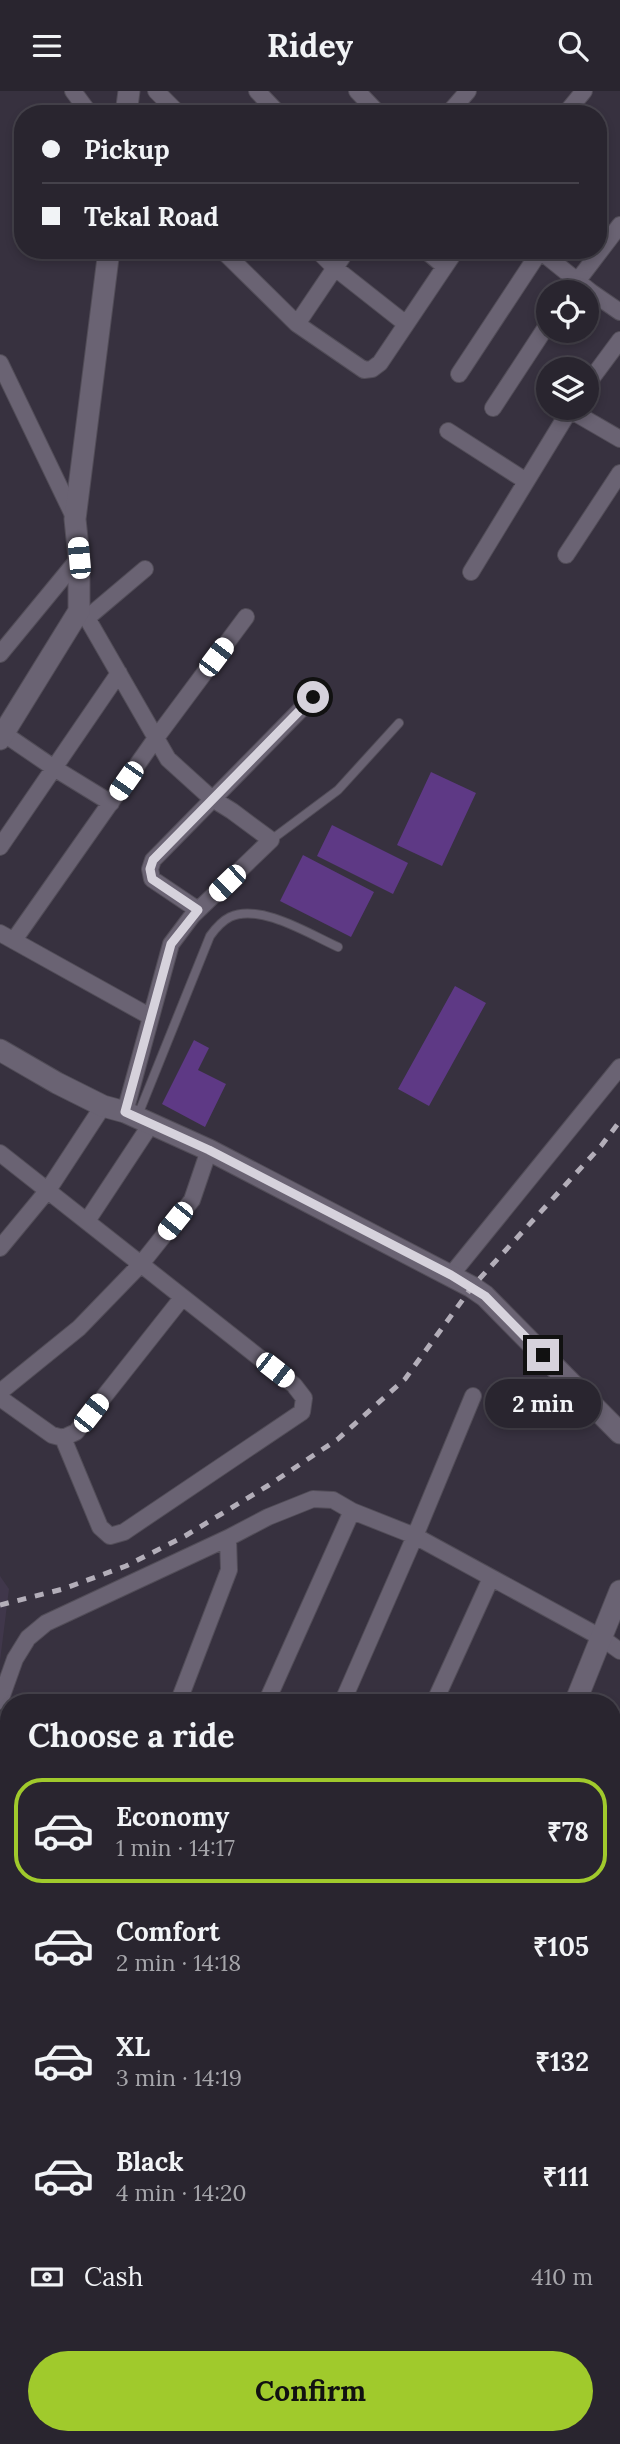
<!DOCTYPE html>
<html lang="en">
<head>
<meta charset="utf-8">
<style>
	body { margin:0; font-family:Lora,serif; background:#312d37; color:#f1f3f6; height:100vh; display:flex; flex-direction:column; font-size:26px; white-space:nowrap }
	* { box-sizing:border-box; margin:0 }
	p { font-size:23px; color:#a5a5aa }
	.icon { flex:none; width:38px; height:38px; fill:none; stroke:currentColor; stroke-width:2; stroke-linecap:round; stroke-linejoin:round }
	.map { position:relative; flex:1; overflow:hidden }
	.panel { position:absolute; left:0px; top:1603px; width:621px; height:751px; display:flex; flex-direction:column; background:#29252f; border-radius:28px 28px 0 0; box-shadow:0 4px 10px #0003,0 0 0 2px #45424b }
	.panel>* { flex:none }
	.hud { position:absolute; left:14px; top:14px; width:593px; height:154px; border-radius:28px; box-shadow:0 4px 10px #0003,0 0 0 2px #45424b; display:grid; align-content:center; height:154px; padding:0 28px; background:#29252f }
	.buttons { position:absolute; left:536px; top:189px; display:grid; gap:14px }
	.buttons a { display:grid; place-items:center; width:63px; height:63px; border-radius:50%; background:#29252f; box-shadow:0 4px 10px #0003,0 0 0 2px #45424b; font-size:35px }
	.end { position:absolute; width:32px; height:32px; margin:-16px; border:9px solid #d6d2dc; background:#111; box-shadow:0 0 0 4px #111 }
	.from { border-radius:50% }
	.bubble { position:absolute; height:49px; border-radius:24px; background:#29252f; box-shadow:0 4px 10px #0003,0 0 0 2px #45424b; font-size:23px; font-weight:800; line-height:49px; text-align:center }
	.car { position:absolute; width:21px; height:42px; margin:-21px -10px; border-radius:9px; box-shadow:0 0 5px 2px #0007; background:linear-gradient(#fff 24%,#345 0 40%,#fff 0 76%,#345 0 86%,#fff 0) }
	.hud b { display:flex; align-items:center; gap:24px; height:66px; font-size:26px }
	.hud b+b { border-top:2px solid #45424b }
	.hud i { width:18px; height:18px; background:#f1f3f6 }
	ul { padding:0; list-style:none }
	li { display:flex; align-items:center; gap:21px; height:105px; margin:0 14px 10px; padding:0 14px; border:4px solid transparent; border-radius:28px }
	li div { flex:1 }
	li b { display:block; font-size:26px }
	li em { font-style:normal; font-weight:800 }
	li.active { border-color:#a0ca2c }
	li>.icon { width:63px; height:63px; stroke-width:1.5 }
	h2 { padding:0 28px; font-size:32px; line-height:84px }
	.pay { display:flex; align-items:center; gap:18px; height:77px; padding:0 28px; font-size:26px }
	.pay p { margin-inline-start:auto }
	.cta { display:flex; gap:14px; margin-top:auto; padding:14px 28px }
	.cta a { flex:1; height:80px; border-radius:42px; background:#a0ca2c; color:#111; font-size:28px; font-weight:800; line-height:80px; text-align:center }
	header { display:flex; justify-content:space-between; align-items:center; height:91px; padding:0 28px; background:#29252f; font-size:32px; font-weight:800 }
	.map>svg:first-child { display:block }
	.built { fill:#40374b }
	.building { fill:#5e3985 }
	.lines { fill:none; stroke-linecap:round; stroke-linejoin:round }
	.lane-casing { stroke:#524d58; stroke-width:10 }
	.street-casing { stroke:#524d58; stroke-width:18 }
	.secondary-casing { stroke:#524d58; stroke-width:23 }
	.lane { stroke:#6a6373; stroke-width:8 }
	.street { stroke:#6a6373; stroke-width:16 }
	.secondary { stroke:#6a6373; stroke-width:21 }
	.rail { stroke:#b3aeb9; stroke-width:5; stroke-dasharray:9 9; stroke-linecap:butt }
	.route { stroke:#d6d2dc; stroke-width:9 }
</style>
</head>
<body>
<header><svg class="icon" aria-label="menu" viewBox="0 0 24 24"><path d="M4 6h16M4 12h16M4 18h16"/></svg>Ridey<svg class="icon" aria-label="search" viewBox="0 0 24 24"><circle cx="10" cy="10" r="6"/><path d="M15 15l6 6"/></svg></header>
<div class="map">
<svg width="620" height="2353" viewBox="0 0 620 2353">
	<rect width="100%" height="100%" fill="#37313f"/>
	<path class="built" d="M0,1485l9,13 -9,72z"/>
	<path class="building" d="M431,681l45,21 -34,73 -45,-21z
		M332,734l76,38 -15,31 -76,-38z
		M303,764l71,37 -23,45 -71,-36z
		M455,895l31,17 -57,103 -31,-17z
		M194,949l15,8 -11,22 28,14 -21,43 -43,-23z
		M4,1930l5,2v33l-9,17v-44z
		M264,2345h62l16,8h-82z"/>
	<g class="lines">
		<g class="lane-casing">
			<path id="lane" d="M271,749l67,-50 61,-67
				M138,1024l72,-179c5,-7 12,-15 20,-19 30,-14 79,17 108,30"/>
		</g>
		<g class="street-casing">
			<path id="street" d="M73,0l17,23
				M156,0l23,23
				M257,0l22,23
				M357,0l22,23
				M448,23l20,-23
				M565,23l19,-23
				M222,159l75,74 50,-74
				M317,159l18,18 71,56
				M425,159l19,16
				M539,159l52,42 29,20
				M569,201l51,-67
				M297,233l67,46 8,-1 8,-6 76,-113
				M0,272l75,156
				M459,283l81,-123
				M586,295l34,-46
				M493,317l55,-84
				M570,319l50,29
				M448,340l78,50
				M566,464l54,-82
				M471,481l100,-164
				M79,520l8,7 81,141 43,39 21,13 39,29 -79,76 -21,28 -46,168
				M87,527l58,-49
				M0,563l79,-96
				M0,640l54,37 57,35
				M0,756l119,-174
				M198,819l-46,-31 -2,-10 3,-9 160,-163
				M0,842l151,84
				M14,849l142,-202 90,-121
				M0,1062l294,232 10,13 -2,14 -178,120 -14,4 -10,-9 -37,-89
				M87,1130l64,-97
				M0,1157l48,-58 55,-84
				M451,1184l169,-208
				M0,1301l79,-64 62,-64 51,-64 17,-50
				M0,1307l52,37 11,3 13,-6 106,-134
				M0,1610l15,-42 13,-21 18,-15 182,-85 40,-21 45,-18 20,1 19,11
				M178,1612l51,-133 -1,-32
				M266,1612l86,-192 63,25 58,-140
				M342,1612l73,-167 187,102 18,13
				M434,1612l57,-125
				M0,1721l9,4
				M612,1809l8,-12
				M612,1828l8,4
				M612,1908l8,4
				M0,1922l9,5
				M0,1991l9,3
				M612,2007l8,4
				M0,2026l9,-21
				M612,2143l8,3
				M612,2218l8,3
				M612,2286l8,3
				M191,2353l3,-8"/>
		</g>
		<g class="secondary-casing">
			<path id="secondary" d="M126,23l3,-23
				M0,648l79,-128v-53l-4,-39 34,-269
				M0,959l57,33 46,23 22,6 84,38 263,137 13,9 135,137
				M575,1612l45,-112
				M0,2027l9,-3
				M0,2184l9,3
				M0,2205l9,3
				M378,2345l21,8
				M439,2345l22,8"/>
		</g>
		<use href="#lane" class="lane"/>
		<use href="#street" class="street"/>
		<use href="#secondary" class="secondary"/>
		<path class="rail" d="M0,1514l63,-16 63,-23 59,-30 84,-51 69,-46 67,-60 67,-92 129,-141 19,-25"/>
	</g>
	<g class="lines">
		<path class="route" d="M313,606l-160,163 -3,9 2,10 46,31 -27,34 -46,168 84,38 242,125 34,21 58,59"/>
	</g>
</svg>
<div class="buttons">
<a><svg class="icon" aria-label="locate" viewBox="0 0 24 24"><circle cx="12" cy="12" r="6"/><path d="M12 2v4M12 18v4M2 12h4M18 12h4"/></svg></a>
<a><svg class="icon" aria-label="layers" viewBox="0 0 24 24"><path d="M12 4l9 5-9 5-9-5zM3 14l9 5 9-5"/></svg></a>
</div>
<i class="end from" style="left:313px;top:606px"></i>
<i class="end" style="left:543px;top:1264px"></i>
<div class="bubble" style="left:485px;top:1288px;width:116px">2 min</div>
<i class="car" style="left:79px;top:467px;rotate:355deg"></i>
<i class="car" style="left:216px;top:566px;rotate:37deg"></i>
<i class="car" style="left:126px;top:690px;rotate:215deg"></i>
<i class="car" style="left:227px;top:792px;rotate:226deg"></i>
<i class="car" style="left:175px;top:1130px;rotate:219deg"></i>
<i class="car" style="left:275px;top:1279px;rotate:128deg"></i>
<i class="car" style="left:91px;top:1322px;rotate:38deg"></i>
<div class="hud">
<b><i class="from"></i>Pickup</b>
<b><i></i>Tekal Road</b>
</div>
<section class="panel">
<h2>Choose a ride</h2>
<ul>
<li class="active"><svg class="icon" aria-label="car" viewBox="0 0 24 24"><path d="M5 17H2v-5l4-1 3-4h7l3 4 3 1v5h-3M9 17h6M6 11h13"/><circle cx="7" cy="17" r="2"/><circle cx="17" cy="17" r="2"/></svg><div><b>Economy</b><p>1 min · 14:17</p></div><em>₹78</em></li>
<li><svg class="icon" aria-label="car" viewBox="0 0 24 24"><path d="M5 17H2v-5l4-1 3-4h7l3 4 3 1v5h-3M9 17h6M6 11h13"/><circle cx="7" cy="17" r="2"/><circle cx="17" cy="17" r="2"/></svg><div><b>Comfort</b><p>2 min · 14:18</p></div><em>₹105</em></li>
<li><svg class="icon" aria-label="car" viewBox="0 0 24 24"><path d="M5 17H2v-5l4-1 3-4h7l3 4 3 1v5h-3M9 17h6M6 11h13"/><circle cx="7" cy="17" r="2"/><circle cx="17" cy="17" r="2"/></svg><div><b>XL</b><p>3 min · 14:19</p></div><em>₹132</em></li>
<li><svg class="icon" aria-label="car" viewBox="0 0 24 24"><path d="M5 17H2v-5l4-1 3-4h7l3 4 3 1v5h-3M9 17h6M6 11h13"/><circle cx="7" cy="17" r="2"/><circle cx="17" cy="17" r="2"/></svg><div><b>Black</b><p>4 min · 14:20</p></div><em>₹111</em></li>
</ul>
<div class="pay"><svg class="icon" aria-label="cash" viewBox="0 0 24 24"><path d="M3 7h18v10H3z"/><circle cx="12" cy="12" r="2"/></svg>Cash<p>410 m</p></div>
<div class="cta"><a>Confirm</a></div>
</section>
</div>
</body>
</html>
